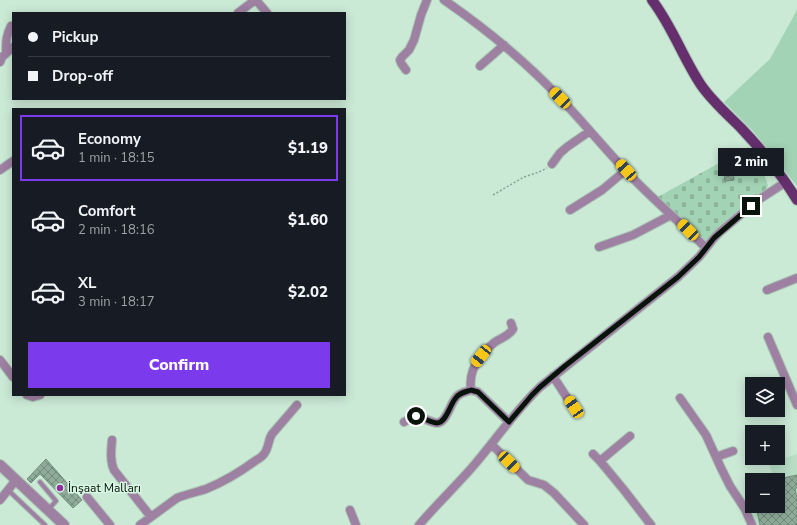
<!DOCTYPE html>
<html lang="en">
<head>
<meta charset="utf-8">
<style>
	body { margin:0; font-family:"Nunito Sans",sans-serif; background:#242831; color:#f1f3f6; height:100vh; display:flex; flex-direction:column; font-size:15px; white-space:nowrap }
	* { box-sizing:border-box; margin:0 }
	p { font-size:13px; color:#9ea1a6 }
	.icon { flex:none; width:22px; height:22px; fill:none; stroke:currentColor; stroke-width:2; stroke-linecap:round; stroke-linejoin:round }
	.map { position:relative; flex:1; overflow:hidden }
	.details { position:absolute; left:12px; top:108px; width:334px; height:288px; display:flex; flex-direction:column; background:#171b24; border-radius:0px; box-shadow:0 2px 10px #0003 }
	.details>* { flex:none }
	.banner { position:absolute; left:12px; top:12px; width:334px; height:88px; border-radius:0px; box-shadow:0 2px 10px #0003; display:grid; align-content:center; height:88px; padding:0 16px; background:#171b24 }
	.tools { position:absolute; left:745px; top:377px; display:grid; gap:8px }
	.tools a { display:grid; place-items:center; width:40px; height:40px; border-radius:0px; background:#171b24; box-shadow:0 2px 10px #0003; font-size:20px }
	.end { position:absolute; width:18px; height:18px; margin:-9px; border:5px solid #08130c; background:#fff; box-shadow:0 0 0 2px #fff }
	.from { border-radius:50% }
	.bubble { position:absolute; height:28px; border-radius:0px; background:#171b24; box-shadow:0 2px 10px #0003; font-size:13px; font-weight:800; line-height:28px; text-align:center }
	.car { position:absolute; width:12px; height:24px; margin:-12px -6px; border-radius:5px; box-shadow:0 0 3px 1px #0007; background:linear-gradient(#f5c518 24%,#345 0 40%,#f5c518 0 76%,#345 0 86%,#f5c518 0) }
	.banner b { display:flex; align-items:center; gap:14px; height:38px; font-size:15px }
	.banner b+b { border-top:1px solid #363941 }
	.banner i { width:10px; height:10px; background:#f1f3f6 }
	ul { padding:7px 0 0; list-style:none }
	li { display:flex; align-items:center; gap:12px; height:66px; margin:0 8px 6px; padding:0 8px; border:2px solid transparent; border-radius:0px }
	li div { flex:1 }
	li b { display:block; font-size:15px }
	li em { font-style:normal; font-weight:800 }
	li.active { border-color:#7c3aed }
	li>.icon { width:36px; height:36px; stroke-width:1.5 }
	.action { display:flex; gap:8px; margin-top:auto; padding:8px 16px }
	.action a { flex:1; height:46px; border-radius:0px; background:#7c3aed; color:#fff; font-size:16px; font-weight:800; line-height:46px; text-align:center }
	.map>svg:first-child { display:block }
	.built { fill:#b9dec6; fill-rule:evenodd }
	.cemetery { fill:url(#cemetery-stones) }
	.green { fill:#a3d3b5 }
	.building { fill:url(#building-cross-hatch); stroke:#728e7c }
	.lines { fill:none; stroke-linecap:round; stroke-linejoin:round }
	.service-casing { stroke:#a8c3b2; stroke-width:6 }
	.minor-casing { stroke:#a8c3b2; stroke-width:10 }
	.tertiary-casing { stroke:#a8c3b2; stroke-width:12 }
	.primary-casing { stroke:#a8c3b2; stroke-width:12 }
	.path { stroke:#89a192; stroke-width:1.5; stroke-dasharray:2 2; stroke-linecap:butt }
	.service { stroke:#9e80a2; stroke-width:4 }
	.minor { stroke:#9e80a2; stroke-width:8 }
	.tertiary { stroke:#9e80a2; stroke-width:10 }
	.primary { stroke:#642f6c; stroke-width:10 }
	.route { stroke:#08130c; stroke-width:5 }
	.poi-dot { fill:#8f329c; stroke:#d8f7e3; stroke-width:1.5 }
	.labels { text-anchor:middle; stroke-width:3; stroke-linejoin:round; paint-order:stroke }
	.poi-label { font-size:12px; fill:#08130c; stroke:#d8f7e3; text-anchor:start }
</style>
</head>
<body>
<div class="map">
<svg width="797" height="525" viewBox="0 0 797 525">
	<defs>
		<pattern id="cemetery-stones" width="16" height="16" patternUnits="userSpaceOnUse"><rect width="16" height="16" fill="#a3d3b5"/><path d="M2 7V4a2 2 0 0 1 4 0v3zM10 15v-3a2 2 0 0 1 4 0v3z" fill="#8bb49a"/></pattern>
		<pattern id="building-cross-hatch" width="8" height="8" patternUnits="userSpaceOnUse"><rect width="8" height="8" fill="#8fac99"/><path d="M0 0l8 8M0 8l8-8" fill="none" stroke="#738b7b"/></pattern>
	</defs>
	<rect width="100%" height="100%" fill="#cbead6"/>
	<path class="built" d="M797,454v71h-41l-10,-46 26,-5 -3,-11zM752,480h26v26h-26z"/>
	<path class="cemetery" d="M748,147c7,12 17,25 20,39l-3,5 -60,50 -49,-43z"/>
	<path class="green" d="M797,10v176l-44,-55 -29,-29 46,-43z"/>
	<path class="building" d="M733,171l1,9 -9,1 -1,-9z
		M46,459l36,41 -9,8 -33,-34 -9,9 -4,-4z
		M797,475v13h-2l2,11v26h-37l-4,-19h26l-3,-15h-1v-12z"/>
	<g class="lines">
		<g class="service-casing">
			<path id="service" d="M745,173l22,-14
				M40,482l16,19 -1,1 -7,8
				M8,490l37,35"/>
		</g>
		<g class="minor-casing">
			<path id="minor" d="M256,0l11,13
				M444,0c42,29 81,61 116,98 23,24 44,50 67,74 25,27 53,50 79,76
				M238,13l17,-13
				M6,52c0,-11 0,-16 5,-26
				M0,62l2,-5 11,-10
				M480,66l24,-21
				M406,70l-5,-7 -1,-3 2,-3 7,-7 5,-10 7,-25 6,-15
				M552,164l8,-11 7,-6 23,-16
				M0,170l13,-9
				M570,210l32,-20 24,-20
				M599,247l34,-12 38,-20
				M767,290l30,-12
				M768,337l29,68
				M0,360l13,17
				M553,376l20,31
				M471,390c-2,-16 3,-25 13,-37 3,-4 7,-8 11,-11 6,-4 14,-6 18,-13l-2,-6
				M27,395l6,2 7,-2
				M680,398l26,37 15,33 9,18 15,23 7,16
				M404,422l12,-6c6,1 16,7 21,7 9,0 13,-18 18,-24 3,-6 10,-7 16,-9l7,2 31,30
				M630,436l-30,25 24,29 27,35
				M112,440c-1,11 -2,21 2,30l37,47
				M491,444l37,36 16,5 10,8 30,32
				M593,454l7,7
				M716,457l17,-6
				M87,497l23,28
				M0,500l16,-20
				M350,510l6,15
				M140,525l37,-27c10,-4 20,-6 29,-9 17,-7 34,-17 49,-28 3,-2 7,-4 9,-7 5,-6 4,-14 8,-20l25,-29
				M419,525c18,-21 38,-40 56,-61 22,-26 41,-54 65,-77l138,-110 21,-20 15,-19 6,-6 38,-32 28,-18"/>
		</g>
		<g class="tertiary-casing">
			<path id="tertiary" d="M0,465l64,60"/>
		</g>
		<g class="primary-casing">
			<path id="primary" d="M652,0c20,26 31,58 49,85 11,16 26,29 40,43 21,22 40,46 56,72"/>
		</g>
		<path class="path" d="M493,195l31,-18 15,-5 8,-4"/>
		<use href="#service" class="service"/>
		<use href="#minor" class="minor"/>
		<use href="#tertiary" class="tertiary"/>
		<use href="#primary" class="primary"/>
	</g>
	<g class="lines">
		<path class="route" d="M416,416c6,1 16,7 21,7 9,0 13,-18 18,-24 3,-6 10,-7 16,-9l7,2 31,30 23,-27 8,-8 25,-21 113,-89 21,-20 15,-19 37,-32"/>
	</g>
	<circle class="poi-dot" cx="60" cy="488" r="4"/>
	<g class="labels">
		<g class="poi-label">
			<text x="68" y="492">İnşaat Malları</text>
		</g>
	</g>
</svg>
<div class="tools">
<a><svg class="icon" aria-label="layers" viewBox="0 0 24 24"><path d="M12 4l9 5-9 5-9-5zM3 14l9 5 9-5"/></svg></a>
<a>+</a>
<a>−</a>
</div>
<i class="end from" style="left:416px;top:416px"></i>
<i class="end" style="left:751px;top:206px"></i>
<div class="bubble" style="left:718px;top:148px;width:66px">2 min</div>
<i class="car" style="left:560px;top:98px;rotate:315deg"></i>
<i class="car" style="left:626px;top:170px;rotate:318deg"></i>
<i class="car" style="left:688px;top:230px;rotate:315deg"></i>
<i class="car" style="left:481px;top:356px;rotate:218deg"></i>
<i class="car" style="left:574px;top:407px;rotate:326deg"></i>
<i class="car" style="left:509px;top:462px;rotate:135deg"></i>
<div class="banner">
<b><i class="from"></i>Pickup</b>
<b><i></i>Drop-off</b>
</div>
<section class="details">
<ul>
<li class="active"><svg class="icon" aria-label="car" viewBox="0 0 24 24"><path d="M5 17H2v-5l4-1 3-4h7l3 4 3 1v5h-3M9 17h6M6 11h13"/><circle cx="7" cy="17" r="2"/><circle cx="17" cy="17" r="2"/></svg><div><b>Economy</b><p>1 min · 18:15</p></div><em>$1.19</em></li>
<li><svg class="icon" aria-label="car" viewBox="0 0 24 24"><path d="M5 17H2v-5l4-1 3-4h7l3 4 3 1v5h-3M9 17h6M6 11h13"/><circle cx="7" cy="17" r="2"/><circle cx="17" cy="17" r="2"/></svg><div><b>Comfort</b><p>2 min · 18:16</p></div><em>$1.60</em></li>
<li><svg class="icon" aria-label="car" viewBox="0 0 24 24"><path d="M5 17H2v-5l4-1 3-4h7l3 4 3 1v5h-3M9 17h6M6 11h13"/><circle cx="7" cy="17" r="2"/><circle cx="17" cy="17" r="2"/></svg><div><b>XL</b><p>3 min · 18:17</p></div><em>$2.02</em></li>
</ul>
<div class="action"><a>Confirm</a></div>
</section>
</div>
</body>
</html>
